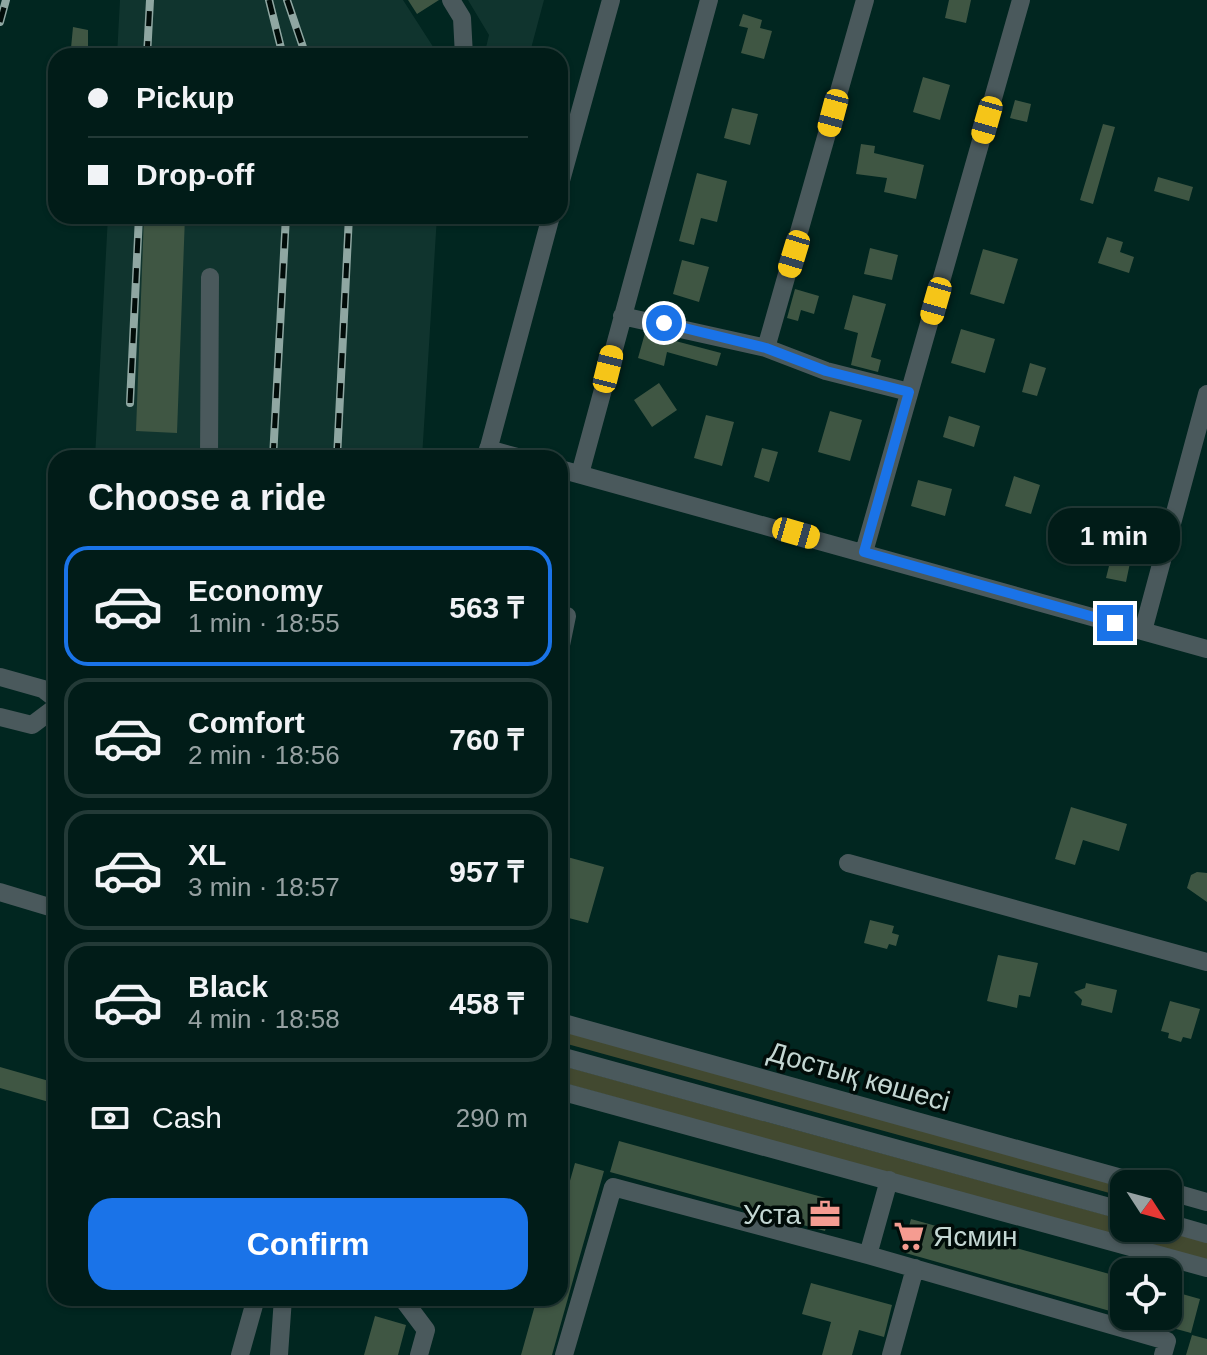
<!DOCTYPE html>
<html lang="en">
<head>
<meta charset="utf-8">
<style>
	body { margin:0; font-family:Arial,sans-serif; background:#0f2925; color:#f1f3f6; height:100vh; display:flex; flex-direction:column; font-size:30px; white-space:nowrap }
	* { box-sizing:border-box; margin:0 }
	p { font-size:26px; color:#96a1a2 }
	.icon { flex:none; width:44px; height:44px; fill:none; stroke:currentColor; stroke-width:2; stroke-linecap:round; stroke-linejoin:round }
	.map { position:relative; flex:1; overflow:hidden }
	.sheet { position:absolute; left:48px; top:450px; width:520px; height:856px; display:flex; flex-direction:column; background:#011c18; border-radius:24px; box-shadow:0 2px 6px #0004,0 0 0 2px #233a37 }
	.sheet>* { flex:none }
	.guide { position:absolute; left:48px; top:48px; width:520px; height:176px; border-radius:24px; box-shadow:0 2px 6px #0004,0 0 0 2px #233a37; display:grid; align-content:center; height:176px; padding:0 40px; background:#011c18 }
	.needle { width:52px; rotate:126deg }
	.controls { position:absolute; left:1110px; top:1170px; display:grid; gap:16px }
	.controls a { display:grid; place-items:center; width:72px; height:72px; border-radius:16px; background:#011c18; box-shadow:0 2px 6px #0004,0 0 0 2px #233a37; font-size:40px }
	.end { position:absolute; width:36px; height:36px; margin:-18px; border:10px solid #1a73e8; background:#fff; box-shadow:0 0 0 4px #fff }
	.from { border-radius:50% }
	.bubble { position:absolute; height:56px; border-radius:24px; background:#011c18; box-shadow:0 2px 6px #0004,0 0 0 2px #233a37; font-size:26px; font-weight:700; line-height:56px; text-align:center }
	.car { position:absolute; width:24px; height:48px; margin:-24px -12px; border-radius:10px; box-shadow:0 0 6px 2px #0007; background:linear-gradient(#f5c518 24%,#345 0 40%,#f5c518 0 76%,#345 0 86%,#f5c518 0) }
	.guide b { display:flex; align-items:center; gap:28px; height:76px; font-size:30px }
	.guide b+b { border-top:2px solid #233a37 }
	.guide i { width:20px; height:20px; background:#f1f3f6 }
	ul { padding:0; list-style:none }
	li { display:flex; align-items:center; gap:24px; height:120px; margin:0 16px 12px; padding:0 24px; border:4px solid #233a37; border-radius:24px }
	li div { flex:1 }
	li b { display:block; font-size:30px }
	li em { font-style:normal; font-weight:700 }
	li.current { border-color:#1a73e8 }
	li>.icon { width:72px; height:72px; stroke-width:1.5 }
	h2 { padding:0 40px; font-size:36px; line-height:96px }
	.pay { display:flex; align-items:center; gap:20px; height:88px; padding:0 40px; font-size:30px }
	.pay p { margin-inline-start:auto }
	.action { display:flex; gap:16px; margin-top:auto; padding:16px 40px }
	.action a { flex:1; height:92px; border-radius:24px; background:#1a73e8; color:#fff; font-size:32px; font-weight:700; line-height:92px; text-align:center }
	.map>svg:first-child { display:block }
	.built { fill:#10342e }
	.green { fill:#424930 }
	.building { fill:#3f5643 }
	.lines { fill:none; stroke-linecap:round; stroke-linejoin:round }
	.minor { stroke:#4a595c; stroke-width:18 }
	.rail-casing { stroke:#8fa7a2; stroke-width:8 }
	.rail { stroke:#010c09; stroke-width:5; stroke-dasharray:15; stroke-linecap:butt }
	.route { stroke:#1a73e8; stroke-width:10 }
	.labels { text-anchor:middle; stroke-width:7; stroke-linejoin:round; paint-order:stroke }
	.street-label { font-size:28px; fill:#c4d7d3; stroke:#010c09 }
	.poi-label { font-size:28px; fill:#c4d7d3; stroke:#010c09; text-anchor:end }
</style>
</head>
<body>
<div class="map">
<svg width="1207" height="1355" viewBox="0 0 1207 1355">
	<rect width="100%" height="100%" fill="#012620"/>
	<path class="built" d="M120,0h283l36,56h-322z
		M468,0h76l-15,56h-45l5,-21z
		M108,216h329l-15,242h-327z"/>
	<path class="green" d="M560,1030l564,156v11l-564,-155z
		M560,1065l564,155v8h29l54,14v20l-647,-180z"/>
	<path class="building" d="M408,0h31l-22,14z
		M949,0h22l-5,23 -21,-5z
		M743,14l19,6 -2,8 12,3 -8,28 -23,-6 7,-25 -9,-2z
		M73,27l15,3v17l-17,1z
		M923,77l27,8 -10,35 -27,-8z
		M1015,100l16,4 -4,18 -17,-4z
		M732,108l26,6 -8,31 -26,-7z
		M1103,124l12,3 -22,77 -13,-4z
		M861,144l14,2 -1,7 50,12 -8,34 -32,-7 3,-14 -31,-4z
		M697,173l30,8 -10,41 -16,-4 -7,27 -15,-4z
		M1158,177l35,10 -4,14 -35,-10z
		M144,216h41l-8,217 -41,-2z
		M1107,237l16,5 -3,10 14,5 -5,16 -31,-10z
		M870,248l28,7 -6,25 -28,-6z
		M983,249l35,10 -14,45 -34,-10z
		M682,260l27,7 -10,35 -26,-8z
		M795,289l24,7 -5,18 -13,-4 -3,11 -11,-3z
		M853,295l33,9 -15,53 10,3 -3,12 -27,-7 7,-32 -14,-4z
		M961,329l34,10 -10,34 -34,-10z
		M645,333l76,20 -4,13 -50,-14 -3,14 -26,-8z
		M1030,363l16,5 -9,28 -15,-4z
		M659,383l18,27 -25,17 -18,-27z
		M830,411l32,9 -12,41 -32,-9z
		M706,415l28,7 -12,44 -28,-8z
		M949,416l31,10 -6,21 -31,-10z
		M762,448l16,4 -9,30 -15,-5z
		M1014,476l26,9 -9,29 -26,-8z
		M918,480l34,9 -7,27 -34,-10z
		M1070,526l36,10 -5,20 -37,-9z
		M1112,554l19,4 -5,24 -20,-4z
		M1071,807l56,17 -8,27 -36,-11 -8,25 -20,-6z
		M560,855l44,12 -16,56 -27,-7 7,-28 -8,-2z
		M1197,872l10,1v29l-20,-14 4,-13z
		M870,920l24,6 -2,7 7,2 -3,11 -7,-2 -2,5 -23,-6z
		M998,955l40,8 -8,34 -11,-2 -2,13 -30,-7z
		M1086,983l31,7 -5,23 -31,-8 1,-5 -8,-8 11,-4z
		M1170,1001l30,8 -9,30 -8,-2 -2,5 -13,-4 1,-5 -8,-2z
		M0,1067l56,16v21l-56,-16z
		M619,1141l214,59 -8,31 -215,-59z
		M575,1163l29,8 -29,102 -23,82h-31l16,-57h23v-82z
		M911,1219l213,59v37l-222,-63z
		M811,1283l81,22 -8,32 -25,-7 -7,25h-30l9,-33 -29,-8z
		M1168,1290l32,9 -9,34 -48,-13v-4h25z
		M375,1316l31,9 -8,30h-34z
		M1192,1335l15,4v16h-21z"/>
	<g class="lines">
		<path class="minor" d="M451,0l11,18 2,38
			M560,184l51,-184
			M622,316l144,32 99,-348
			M766,348l60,23 83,21
			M488,449l33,9
			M209,458l1,-181
			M486,458l65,-242
			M560,469l647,180
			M580,474l129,-474
			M864,552l157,-552
			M560,614l7,2 -7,34
			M1143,631l64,-237
			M0,677l43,12 13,10
			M0,717l32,8 24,-18
			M848,863l359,99
			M0,892l56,17
			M560,1022l583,162
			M560,1056l564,155
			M560,1091l647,177
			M1168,1191l39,11
			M1168,1223l39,11
			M868,1255l21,-75
			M402,1298l24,32 -7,25
			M240,1355l16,-57
			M279,1355l4,-57
			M564,1355l49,-168 255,68 299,86 -4,14
			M891,1355l24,-87"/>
		<g class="rail-casing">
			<path id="rail" d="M269,0l14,56
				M287,0l19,56
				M0,22l6,-22
				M147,56l3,-56
				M130,403l9,-187
				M273,458l13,-242
				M337,458l12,-242"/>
		</g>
		<use href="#rail" class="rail"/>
	</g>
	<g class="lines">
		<path class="route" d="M664,323l102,25 60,23 83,21 -45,160 251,71"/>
	</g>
	<defs>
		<g id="office-bare" transform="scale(2.4)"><path d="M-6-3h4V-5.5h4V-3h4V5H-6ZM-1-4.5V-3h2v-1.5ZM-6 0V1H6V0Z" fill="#f59c91" stroke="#010c09" stroke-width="2.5" paint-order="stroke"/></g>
		<g id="supermarket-bare" transform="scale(2.4)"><path d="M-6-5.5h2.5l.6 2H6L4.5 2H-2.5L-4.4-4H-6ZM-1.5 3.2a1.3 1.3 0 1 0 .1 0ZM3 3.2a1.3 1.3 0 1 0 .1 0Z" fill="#f59c91" stroke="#010c09" stroke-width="2.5" paint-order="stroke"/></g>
	</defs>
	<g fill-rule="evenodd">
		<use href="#office-bare" x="825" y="1214"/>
		<use href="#supermarket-bare" x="909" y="1236"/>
	</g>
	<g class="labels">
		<g class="street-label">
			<text transform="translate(859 1076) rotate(16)" y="10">Достық көшесі</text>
		</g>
		<g class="poi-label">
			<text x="801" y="1224">Уста</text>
			<text x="933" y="1246" text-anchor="start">Ясмин</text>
		</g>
	</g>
</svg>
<div class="controls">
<a><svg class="needle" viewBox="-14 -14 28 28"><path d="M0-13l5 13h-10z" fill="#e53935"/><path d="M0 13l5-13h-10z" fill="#96a1a2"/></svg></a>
<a><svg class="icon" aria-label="locate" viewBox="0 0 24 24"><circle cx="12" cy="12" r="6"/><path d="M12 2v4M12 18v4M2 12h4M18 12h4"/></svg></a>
</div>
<i class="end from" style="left:664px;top:323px"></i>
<i class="end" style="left:1115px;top:623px"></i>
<div class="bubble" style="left:1048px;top:508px;width:132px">1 min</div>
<i class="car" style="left:833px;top:113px;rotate:195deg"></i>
<i class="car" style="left:987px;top:120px;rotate:196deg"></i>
<i class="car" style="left:794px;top:254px;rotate:197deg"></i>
<i class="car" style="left:936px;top:301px;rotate:196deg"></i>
<i class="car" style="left:608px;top:369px;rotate:14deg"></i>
<i class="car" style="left:796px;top:533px;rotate:106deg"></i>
<div class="guide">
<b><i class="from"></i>Pickup</b>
<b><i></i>Drop-off</b>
</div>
<section class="sheet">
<h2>Choose a ride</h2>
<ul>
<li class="current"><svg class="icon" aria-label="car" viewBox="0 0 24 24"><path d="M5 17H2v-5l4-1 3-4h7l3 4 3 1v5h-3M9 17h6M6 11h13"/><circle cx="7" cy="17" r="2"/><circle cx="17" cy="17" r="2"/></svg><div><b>Economy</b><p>1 min · 18:55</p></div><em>563 ₸</em></li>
<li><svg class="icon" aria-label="car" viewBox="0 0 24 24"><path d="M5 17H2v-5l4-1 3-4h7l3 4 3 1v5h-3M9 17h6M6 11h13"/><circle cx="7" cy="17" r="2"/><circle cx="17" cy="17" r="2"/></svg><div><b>Comfort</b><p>2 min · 18:56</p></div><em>760 ₸</em></li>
<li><svg class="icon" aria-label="car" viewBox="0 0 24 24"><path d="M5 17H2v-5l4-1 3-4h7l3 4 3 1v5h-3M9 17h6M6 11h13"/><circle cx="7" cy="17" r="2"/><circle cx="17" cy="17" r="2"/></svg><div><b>XL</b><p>3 min · 18:57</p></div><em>957 ₸</em></li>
<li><svg class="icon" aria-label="car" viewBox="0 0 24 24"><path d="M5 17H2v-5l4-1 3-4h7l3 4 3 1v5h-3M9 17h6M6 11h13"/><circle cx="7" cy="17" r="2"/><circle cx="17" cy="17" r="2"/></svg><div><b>Black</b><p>4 min · 18:58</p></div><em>458 ₸</em></li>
</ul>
<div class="pay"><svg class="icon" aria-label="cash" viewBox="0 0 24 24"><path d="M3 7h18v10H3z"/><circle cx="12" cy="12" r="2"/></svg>Cash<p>290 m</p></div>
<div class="action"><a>Confirm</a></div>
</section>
</div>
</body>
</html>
